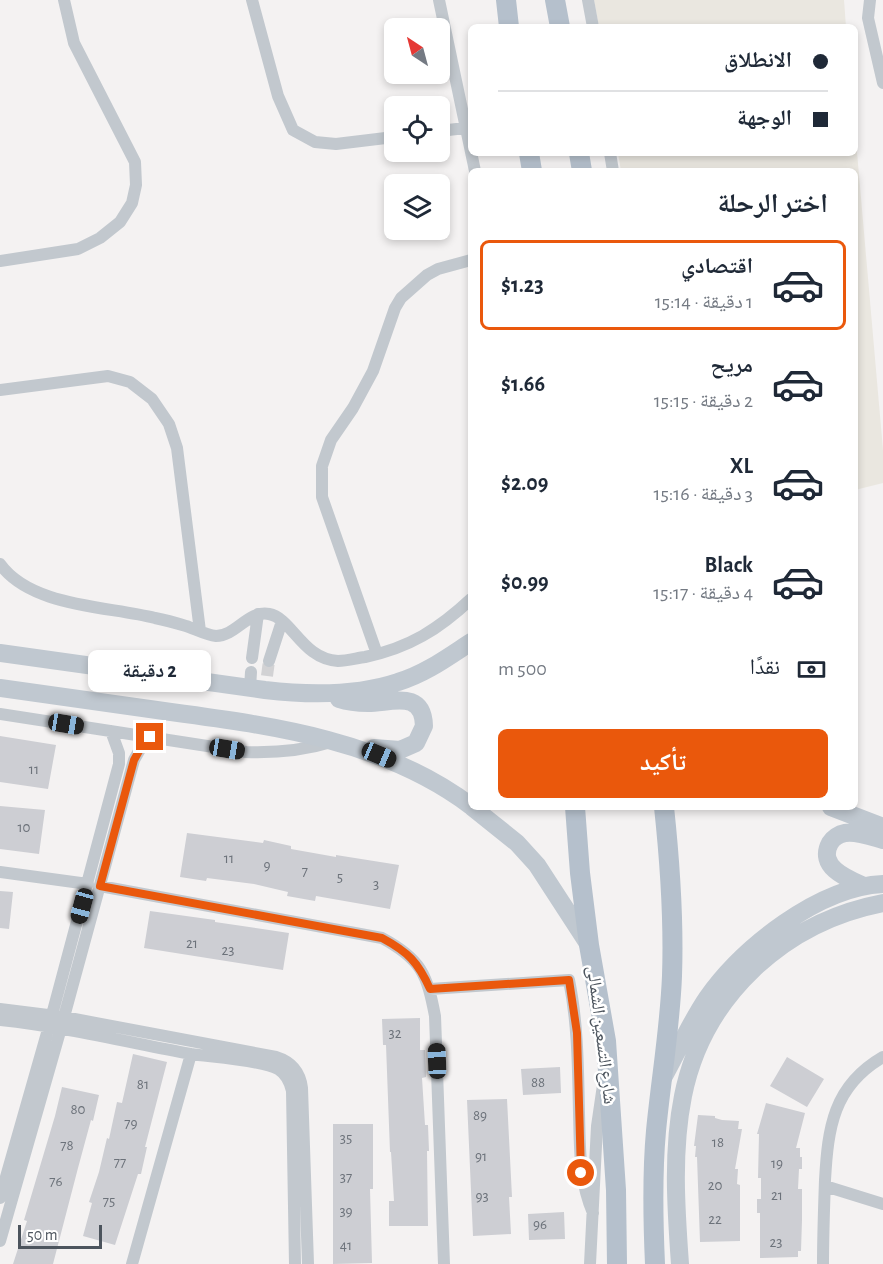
<!DOCTYPE html>
<html lang="ar">
<head>
<meta charset="utf-8">
<style>
	body { margin:0; font-family:"Alegreya Sans","Noto Naskh Arabic",sans-serif; background:#f2f2f3; color:#1f2937; direction:rtl; height:100vh; display:flex; flex-direction:column; font-size:22px; white-space:nowrap }
	* { box-sizing:border-box; margin:0 }
	p { font-size:20px; color:#747a83 }
	.icon { flex:none; width:33px; height:33px; fill:none; stroke:currentColor; stroke-width:2; stroke-linecap:round; stroke-linejoin:round }
	.map { position:relative; flex:1; overflow:hidden; direction:ltr }
	.details { position:absolute; left:468px; top:168px; width:390px; height:642px; display:flex; flex-direction:column; background:#fff; border-radius:9px; box-shadow:0 3px 9px #0003; direction:rtl }
	.details>* { flex:none }
	.guide { position:absolute; left:468px; top:24px; width:390px; height:132px; border-radius:9px; box-shadow:0 3px 9px #0003; direction:rtl; display:grid; align-content:center; height:132px; padding:0 30px; background:#fff }
	.needle { width:39px; rotate:324deg }
	.tools { position:absolute; left:384px; top:18px; display:grid; gap:12px }
	.tools a { display:grid; place-items:center; width:66px; height:66px; border-radius:9px; background:#fff; box-shadow:0 3px 9px #0003; font-size:30px }
	.scale { position:absolute; left:18px; bottom:15px; width:84px; box-sizing:border-box; padding-left:6px; border:3px solid #4c545d; border-top:0; font-size:16px; line-height:21px; white-space:nowrap; color:#4c545d; -webkit-text-stroke:4px #fff; paint-order:stroke }
	.end { position:absolute; width:27px; height:27px; margin:-14px; border:8px solid #ea580c; background:#fff; box-shadow:0 0 0 3px #fff }
	.from { border-radius:50% }
	.bubble { position:absolute; height:42px; border-radius:9px; background:#fff; box-shadow:0 3px 9px #0003; font-size:20px; font-weight:700; line-height:42px; text-align:center; direction:rtl }
	.car { position:absolute; width:18px; height:36px; margin:-18px -9px; border-radius:8px; box-shadow:0 0 4px 2px #0007; background:linear-gradient(#222 24%,#8ab4d8 0 40%,#222 0 76%,#8ab4d8 0 86%,#222 0) }
	.guide b { display:flex; align-items:center; gap:21px; height:57px; font-size:22px }
	.guide b+b { border-top:2px solid #e0e1e3 }
	.guide i { width:15px; height:15px; background:#1f2937 }
	ul { padding:0; list-style:none }
	li { display:flex; align-items:center; gap:18px; height:90px; margin:0 12px 9px; padding:0 18px; border:3px solid transparent; border-radius:9px }
	li div { flex:1 }
	li b { display:block; font-size:22px }
	li em { font-style:normal; font-weight:700 }
	li.on { border-color:#ea580c }
	li>.icon { width:54px; height:54px; stroke-width:1.5 }
	h2 { padding:0 30px; font-size:27px; line-height:72px }
	.pay { display:flex; align-items:center; gap:15px; height:66px; padding:0 30px; font-size:22px }
	.pay p { margin-inline-start:auto }
	.cta { display:flex; gap:12px; margin-top:auto; padding:12px 30px }
	.cta a { flex:1; height:69px; border-radius:9px; background:#ea580c; color:#fff; font-size:24px; font-weight:700; line-height:69px; text-align:center }
	.map>svg:first-child { display:block }
	.commercial { fill:#eae7e0 }
	.building { fill:#cdced3 }
	.lines { fill:none; stroke-linecap:round; stroke-linejoin:round }
	.street-tunnel { stroke:#d2d2d4; stroke-width:12; stroke-dasharray:12 6; stroke-linecap:butt }
	.street { stroke:#c2c8ce; stroke-width:12 }
	.secondary { stroke:#c0c8d0; stroke-width:18 }
	.primary { stroke:#b5c0cc; stroke-width:20 }
	.route { stroke:#ea580c; stroke-width:8 }
	.labels { text-anchor:middle; stroke-width:5; stroke-linejoin:round; paint-order:stroke }
	.number-label { font-size:15px; fill:#6c727a }
	.street-label { font-size:18px; fill:#4c545d; stroke:#fff }
</style>
</head>
<body>
<div class="map">
<svg width="883" height="1264" viewBox="0 0 883 1264">
	<rect width="100%" height="100%" fill="#f4f2f2"/>
	<path class="commercial" d="M594,0h250l2,27h-247z
		M855,129l28,321v33l-28,7v-319h-234l-3,-18h237z"/>
	<path class="building" d="M0,736l56,9 -8,44 -48,-7z
		M0,806l45,4 -6,44 -39,-5z
		M187,833l76,10 1,-3 27,6v3l45,8v-2l63,10 -9,44 -74,-13 -1,5 -28,-5 1,-4 -34,-8 -47,-6 -1,3 -26,-4z
		M0,891l13,1 -4,37 -9,-1z
		M150,911l65,9v2l74,11 -6,37 -139,-22z
		M420,1018v32h5l1,27 -4,1 3,47h3l1,26h-2l1,75h-39v-25h5l-3,-49h-1l-4,-107h-3l-1,-26z
		M133,1054l34,8 -22,85h2l-6,27h-3l-23,71 -32,-9 9,-33 -3,-1 10,-30 8,-34 2,1 8,-37 5,1z
		M787,1057l37,22 -17,28 -37,-21z
		M560,1067l1,26 -38,2 -2,-26z
		M62,1087l37,8 -6,26 -2,-1 -13,48 -25,96h-40l14,-43 -3,-1 31,-104z
		M507,1099l5,98h-3l2,37 -38,2 -6,-136z
		M766,1103l39,10 -9,35h4v9h2v12h-3l-1,20h4v31l-1,31h-3v6l-38,1v-45h-3v-14h4v-21h-3l1,-44h-2z
		M698,1115l17,1v2l7,2 17,1 -1,8h4l-7,40h3l-1,15 3,1v56l-40,1 -3,-85h-2l1,-11h-2z
		M333,1124h40v65h-3l2,74 -39,1z
		M564,1212l1,27 -36,1 -1,-26z"/>
	<g class="lines">
		<path class="street-tunnel" d="M267,676l2,-15"/>
		<path class="street" d="M252,0l26,96 15,34 22,12 21,2 58,-7
			M439,0l36,171
			M588,0l5,27
			M870,0l-2,18 15,65
			M440,131l25,-3
			M610,153l3,18
			M0,261l78,-12 22,-11 20,-16 12,-19 4,-18 -1,-23 -61,-119 -10,-43
			M0,390l108,-14 22,6 22,17 17,25 8,24 23,183
			M0,564c31,43 107,42 155,54 10,2 21,5 31,8 9,3 20,9 30,10 20,0 32,-26 53,-22 23,4 33,45 69,47 9,0 19,-3 27,-4 44,-9 74,-28 106,-58
			M377,654l-55,-157v-31l9,-26 22,-32 20,-37 22,-63 6,-10 26,-23 11,-6 33,-9
			M252,658l6,-44
			M269,661l13,-40
			M250,688l1,-16
			M0,714l246,38c30,1 56,-1 85,-10
			M0,872l88,12
			M100,886l282,52c39,21 45,36 53,78l9,248
			M430,989l139,-9c9,44 9,89 10,133 1,35 0,68 14,100
			M0,1009l64,8 212,40c16,5 24,15 26,31l6,176
			M0,1020c65,7 127,22 191,34 21,3 71,6 87,15 8,5 12,13 14,22l3,173
			M825,1186l58,18
			M0,1198l49,-172 70,-262v-11l-8,-22
			M0,1241l61,-213 73,-268 9,-16 7,-7
			M132,1264l59,-210
			M590,1264l7,-138 6,-41
			M823,1264c0,-28 1,-56 2,-84 3,-52 8,-94 58,-123"/>
		<path class="secondary" d="M0,653l265,37c43,5 91,6 133,-8 27,-8 50,-25 73,-40
			M0,688c57,8 114,16 171,24 104,14 214,29 300,94
			M339,699c9,3 19,4 29,4 23,0 55,-14 56,23l-8,17 -16,7 -26,-2
			M472,807l45,36 20,22 52,80
			M831,807l52,20
			M864,886c-16,-7 -47,-19 -34,-43 3,-5 9,-9 15,-10 12,-2 27,4 38,7
			M663,1078c15,-27 27,-55 44,-80 36,-51 112,-111 176,-114
			M680,1264c-4,-55 -8,-113 3,-168 20,-100 101,-174 200,-193"/>
		<path class="primary" d="M506,0l3,27
			M555,0l5,27
			M529,153l3,18
			M579,153l3,18
			M575,807l5,66 9,72 17,96 10,149 1,74
			M655,1264c-2,-44 -3,-89 1,-133 5,-52 14,-103 16,-155 2,-57 -2,-113 -8,-169"/>
	</g>
	<g class="lines">
		<path class="route" d="M150,737l-7,7 -9,16 -34,126 282,52c26,14 36,24 48,51l139,-9 8,53 4,140"/>
	</g>
	<g class="labels">
		<g class="number-label">
			<text x="34" y="774">11</text>
			<text x="24" y="832">10</text>
			<text x="229" y="863">11</text>
			<text x="267" y="870">9</text>
			<text x="305" y="876">7</text>
			<text x="340" y="882">5</text>
			<text x="376" y="889">3</text>
			<text x="192" y="948">21</text>
			<text x="228" y="955">23</text>
			<text x="395" y="1038">32</text>
			<text x="538" y="1087">88</text>
			<text x="143" y="1089">81</text>
			<text x="78" y="1114">80</text>
			<text x="480" y="1120">89</text>
			<text x="131" y="1128">79</text>
			<text x="346" y="1143">35</text>
			<text x="718" y="1147">18</text>
			<text x="67" y="1150">78</text>
			<text x="481" y="1161">91</text>
			<text x="120" y="1167">77</text>
			<text x="777" y="1168">19</text>
			<text x="346" y="1182">37</text>
			<text x="56" y="1186">76</text>
			<text x="715" y="1190">20</text>
			<text x="777" y="1200">21</text>
			<text x="482" y="1201">93</text>
			<text x="109" y="1206">75</text>
			<text x="346" y="1216">39</text>
			<text x="715" y="1224">22</text>
			<text x="540" y="1229">96</text>
			<text x="776" y="1247">23</text>
			<text x="346" y="1250">41</text>
		</g>
		<g class="street-label">
			<text transform="translate(602 1035) rotate(83)" y="6">شارع التسعين الشمالى</text>
		</g>
	</g>
</svg>
<div class="tools">
<a><svg class="needle" viewBox="-14 -14 28 28"><path d="M0-13l5 13h-10z" fill="#e53935"/><path d="M0 13l5-13h-10z" fill="#747a83"/></svg></a>
<a><svg class="icon" aria-label="locate" viewBox="0 0 24 24"><circle cx="12" cy="12" r="6"/><path d="M12 2v4M12 18v4M2 12h4M18 12h4"/></svg></a>
<a><svg class="icon" aria-label="layers" viewBox="0 0 24 24"><path d="M12 4l9 5-9 5-9-5zM3 14l9 5 9-5"/></svg></a>
</div>
<div class="scale">50 m</div>
<i class="end from" style="left:581px;top:1173px"></i>
<i class="end" style="left:150px;top:737px"></i>
<div class="bubble" style="left:88px;top:650px;width:123px">2 دقيقة</div>
<i class="car" style="left:66px;top:724px;rotate:99deg"></i>
<i class="car" style="left:227px;top:749px;rotate:99deg"></i>
<i class="car" style="left:379px;top:755px;rotate:113deg"></i>
<i class="car" style="left:82px;top:906px;rotate:195deg"></i>
<i class="car" style="left:437px;top:1061px;rotate:358deg"></i>
<div class="guide">
<b><i class="from"></i>الانطلاق</b>
<b><i></i>الوجهة</b>
</div>
<section class="details">
<h2>اختر الرحلة</h2>
<ul>
<li class="on"><svg class="icon" aria-label="car" viewBox="0 0 24 24"><path d="M5 17H2v-5l4-1 3-4h7l3 4 3 1v5h-3M9 17h6M6 11h13"/><circle cx="7" cy="17" r="2"/><circle cx="17" cy="17" r="2"/></svg><div><b>اقتصادي</b><p>1 دقيقة · 15:14</p></div><em>$1.23</em></li>
<li><svg class="icon" aria-label="car" viewBox="0 0 24 24"><path d="M5 17H2v-5l4-1 3-4h7l3 4 3 1v5h-3M9 17h6M6 11h13"/><circle cx="7" cy="17" r="2"/><circle cx="17" cy="17" r="2"/></svg><div><b>مريح</b><p>2 دقيقة · 15:15</p></div><em>$1.66</em></li>
<li><svg class="icon" aria-label="car" viewBox="0 0 24 24"><path d="M5 17H2v-5l4-1 3-4h7l3 4 3 1v5h-3M9 17h6M6 11h13"/><circle cx="7" cy="17" r="2"/><circle cx="17" cy="17" r="2"/></svg><div><b>XL</b><p>3 دقيقة · 15:16</p></div><em>$2.09</em></li>
<li><svg class="icon" aria-label="car" viewBox="0 0 24 24"><path d="M5 17H2v-5l4-1 3-4h7l3 4 3 1v5h-3M9 17h6M6 11h13"/><circle cx="7" cy="17" r="2"/><circle cx="17" cy="17" r="2"/></svg><div><b>Black</b><p>4 دقيقة · 15:17</p></div><em>$0.99</em></li>
</ul>
<div class="pay"><svg class="icon" aria-label="cash" viewBox="0 0 24 24"><path d="M3 7h18v10H3z"/><circle cx="12" cy="12" r="2"/></svg>نقدًا<p>500 m</p></div>
<div class="cta"><a>تأكيد</a></div>
</section>
</div>
</body>
</html>
